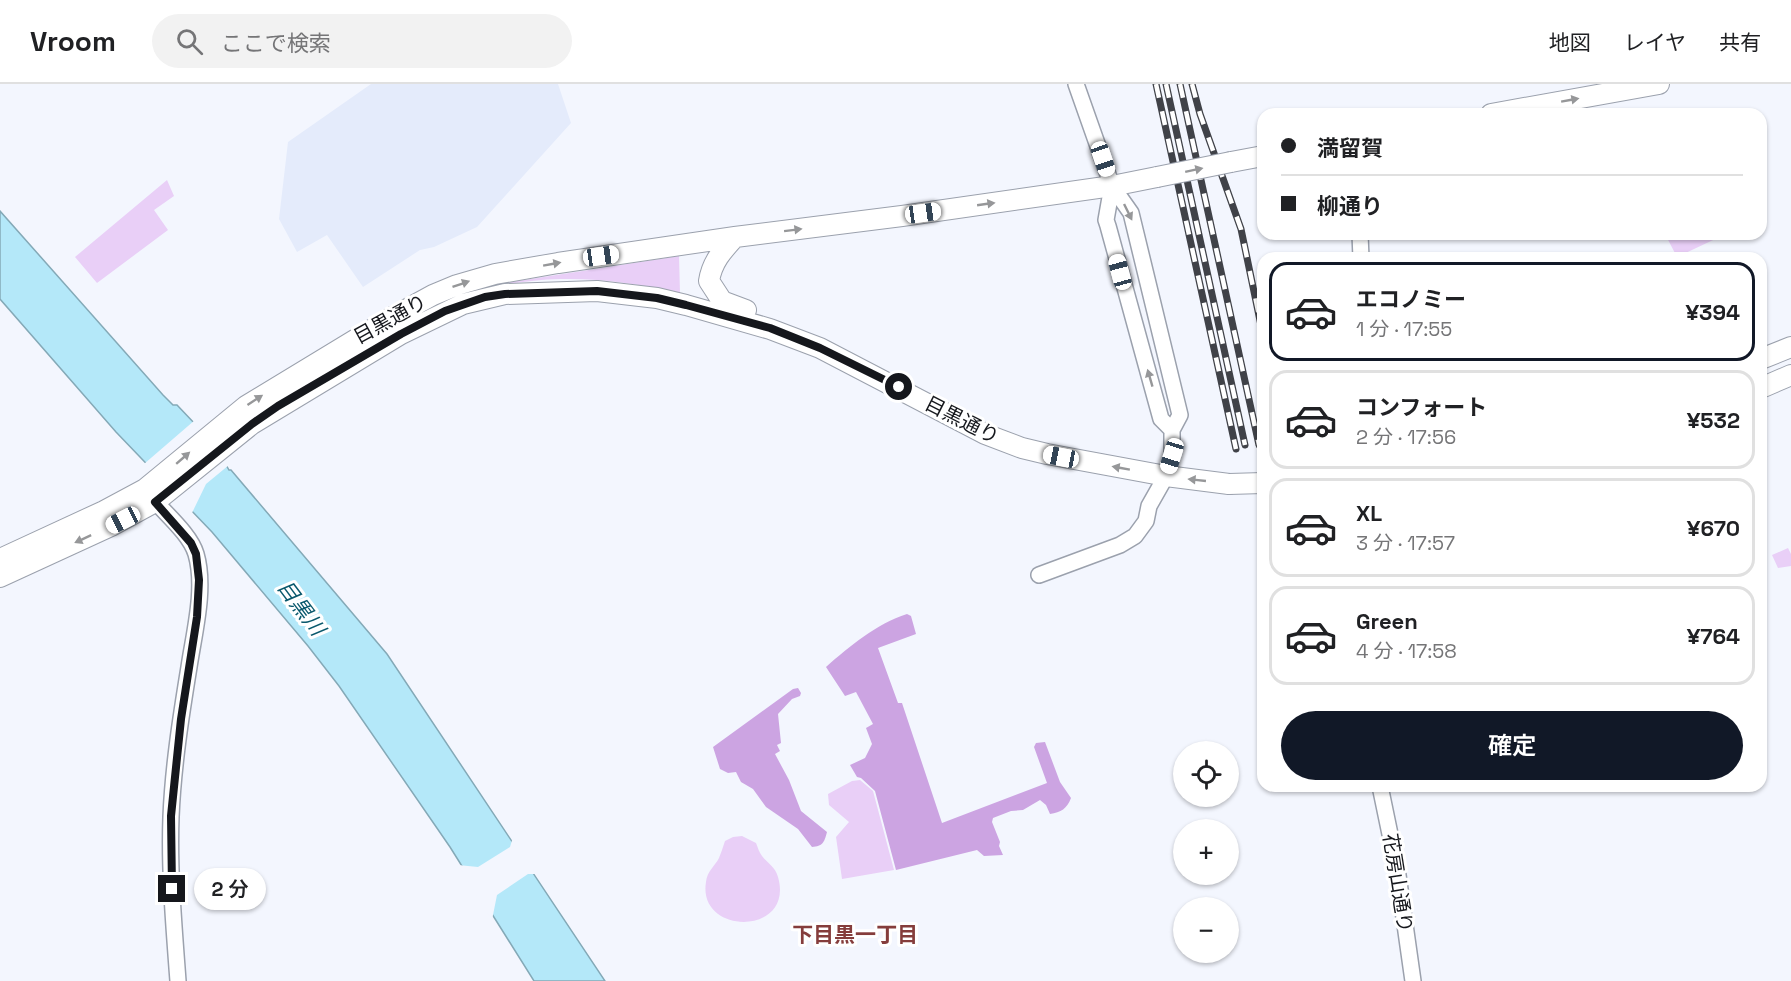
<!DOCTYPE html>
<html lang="ja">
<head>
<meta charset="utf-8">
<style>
	body { margin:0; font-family:"Space Grotesk","Noto Sans JP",sans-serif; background:#f2f2f2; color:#202124; height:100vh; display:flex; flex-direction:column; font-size:22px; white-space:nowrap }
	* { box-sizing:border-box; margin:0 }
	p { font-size:20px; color:#757577 }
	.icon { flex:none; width:33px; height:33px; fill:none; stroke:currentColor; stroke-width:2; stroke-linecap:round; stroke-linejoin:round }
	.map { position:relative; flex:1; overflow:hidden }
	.drawer { position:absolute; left:1257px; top:168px; width:510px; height:540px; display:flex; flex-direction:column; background:#fff; border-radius:18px; box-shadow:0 2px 4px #0004 }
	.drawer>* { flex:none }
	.guide { position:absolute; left:1257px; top:24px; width:510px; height:132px; border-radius:18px; box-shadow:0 2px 4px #0004; display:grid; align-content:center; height:132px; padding:0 24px; background:#fff }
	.controls { position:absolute; left:1173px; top:657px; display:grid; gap:12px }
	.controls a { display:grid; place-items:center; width:66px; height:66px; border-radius:50%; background:#fff; box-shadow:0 2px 4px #0004; font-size:30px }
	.end { position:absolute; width:27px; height:27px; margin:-14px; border:8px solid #15171c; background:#fff; box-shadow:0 0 0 3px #fff }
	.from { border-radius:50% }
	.bubble { position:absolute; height:42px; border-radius:21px; background:#fff; box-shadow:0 2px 4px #0004; font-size:20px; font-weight:600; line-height:42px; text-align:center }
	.car { position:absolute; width:18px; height:36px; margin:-18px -9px; border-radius:8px; box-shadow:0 0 4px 2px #0007; background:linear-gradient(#fff 24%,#345 0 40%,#fff 0 76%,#345 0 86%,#fff 0) }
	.guide b { display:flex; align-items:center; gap:21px; height:57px; font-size:22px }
	.guide b+b { border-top:2px solid #e0e0e0 }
	.guide i { width:15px; height:15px; background:#202124 }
	ul { padding:10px 0 0; list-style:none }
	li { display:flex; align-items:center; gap:18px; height:99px; margin:0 12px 9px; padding:0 12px; border:3px solid #e0e0e0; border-radius:18px }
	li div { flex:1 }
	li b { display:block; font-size:22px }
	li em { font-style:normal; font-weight:600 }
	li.current { border-color:#111827 }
	li>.icon { width:54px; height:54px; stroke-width:1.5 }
	.action { display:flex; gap:12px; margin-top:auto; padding:12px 24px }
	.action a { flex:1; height:69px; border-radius:36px; background:#111827; color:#fff; font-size:24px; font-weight:600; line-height:69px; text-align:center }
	header { display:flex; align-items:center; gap:36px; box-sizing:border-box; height:84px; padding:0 30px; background:#fff; border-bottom:2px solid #e0e0e0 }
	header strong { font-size:28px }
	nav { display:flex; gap:33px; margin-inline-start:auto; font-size:21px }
	.search { width:420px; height:54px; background:#f2f2f2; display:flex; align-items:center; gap:15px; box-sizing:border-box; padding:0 21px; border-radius:33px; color:#757577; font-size:22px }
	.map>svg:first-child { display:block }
	.built { fill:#e4ebfb }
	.green { fill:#e9cff7 }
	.forest { fill:#cca4e2 }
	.water { fill:#b4e8f9; stroke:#84a9b7; stroke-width:1.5 }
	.pier { fill:#f3f6fe }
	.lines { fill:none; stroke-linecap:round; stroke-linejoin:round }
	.tertiary-casing { stroke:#9ba1ad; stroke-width:18 }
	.primary-casing { stroke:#9ba1ad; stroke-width:22 }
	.tertiary { stroke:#fff; stroke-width:15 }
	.primary { stroke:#fff; stroke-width:20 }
	.rail-casing { stroke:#404248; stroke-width:7 }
	.rail { stroke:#fff; stroke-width:4.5; stroke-dasharray:14; stroke-linecap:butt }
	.primary-bridge-casing { stroke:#9ba1ad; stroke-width:22; stroke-linecap:butt }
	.primary-bridge { stroke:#fff; stroke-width:20 }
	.oneway { fill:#969799 }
	.route { stroke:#15171c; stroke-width:8 }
	.labels { text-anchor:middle; stroke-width:6; stroke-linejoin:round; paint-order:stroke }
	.street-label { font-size:20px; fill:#15171c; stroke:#fff }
	.water-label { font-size:21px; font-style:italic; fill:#0a596d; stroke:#fff }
	.neighbourhood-label { font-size:21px; font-weight:bold; fill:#853d3c; stroke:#fff }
</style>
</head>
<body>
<header>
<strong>Vroom</strong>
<div class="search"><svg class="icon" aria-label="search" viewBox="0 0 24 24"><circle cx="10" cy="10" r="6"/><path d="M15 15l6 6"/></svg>ここで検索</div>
<nav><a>地図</a><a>レイヤ</a><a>共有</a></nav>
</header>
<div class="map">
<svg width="1791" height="897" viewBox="0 0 1791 897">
	<rect width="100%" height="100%" fill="#f3f6fe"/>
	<path class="built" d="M371,0h187l13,39 -94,104 -43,20 -14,3 -57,37 -36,-52 -30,17 -18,-33 9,-77z"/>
	<path class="green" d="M167,96l7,16 -20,14 14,20 -71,53 -22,-26z
		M1665,150h61l-49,23z
		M679,172l1,37c-39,-9 -80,-15 -120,-14 -23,0 -46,5 -69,6z
		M1788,464l3,6v12l-13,2 -6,-13z
		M860,696l13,11 21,79 -52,9 -6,-42 13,-15 -20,-17 -1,-11 24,-13z
		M742,752l14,7c2,5 3,9 6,13 6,8 13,10 16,21 17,59 -81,59 -72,5 1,-11 9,-16 13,-24 2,-5 4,-11 6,-17l8,-4z"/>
	<path class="forest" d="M907,530l4,2 5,18 -38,14 20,55h4l40,120 105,-40 -13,-36 2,-4 9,-1 15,40 11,16c-4,11 -10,14 -21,16l-4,-9 -6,-5 -17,10 -12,1 -18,7 -1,4 8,20 -1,4 4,9 -19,1 -7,-6 -81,20 -21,-79 -14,-13 -4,-1 -7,-12 15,-7 7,-14 -6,-16 7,-4 -17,-32 -11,4 -19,-29c24,-21 50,-43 81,-53z
		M798,604l3,5 -1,3 -8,3 -14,15 3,29 -4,2 3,6 -5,3 14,26 12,31 26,21c-3,11 -4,14 -15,15l-14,-18 -32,-22 -13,-18 -12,-7 -5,-10 -8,1 -8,-4 -7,-22 80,-58z"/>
	<path class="water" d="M0,127l163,184 10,10h4l37,39 15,26h2l156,184 218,327h-71l-84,-134 -111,-161 -31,-40 -96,-114 -96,-100 -116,-133z"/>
	<path class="pier" d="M195,336l25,30 9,15 -23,19 -15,31 -47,-51z
		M513,753l23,37h-8l-31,21 -5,25 -34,-55 20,2 32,-20z"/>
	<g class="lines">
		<g class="tertiary-casing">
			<path id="tertiary" d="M1112,102l-6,34 2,6 53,193 11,11
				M1360,150l1,24
				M148,409c14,18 42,40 48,61 10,34 -2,79 -7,113 -8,49 -16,100 -18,150 -2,54 3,110 7,164
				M1039,491l81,-30 15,-9 11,-15 3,-15 17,-30 6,-20v-26l8,-15 -49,-202 -19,-27 -36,-102
				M1380,702l17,82 16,113"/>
		</g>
		<g class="primary-casing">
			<path id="primary" d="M1491,30l168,-30
				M1231,78l32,-6
				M735,153c-13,14 -23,25 -26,44l13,20 24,9
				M1761,275l30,-12
				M1761,304l30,-13
				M0,475l104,-48 41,-22 101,-83 145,-88 42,-23 24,-10 38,-11 63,-11 177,-26 167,-21 210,-30 45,-9
				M0,493l111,-51 44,-24 97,-78 149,-90 62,-30 42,-10 92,-3 60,7 29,7 84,24 50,19 165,86 37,14 25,6 119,22 63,8"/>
		</g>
		<use href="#tertiary" class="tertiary"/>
		<use href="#primary" class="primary"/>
		<g class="rail-casing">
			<path id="rail" d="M1156,0l80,365
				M1166,0l79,361
				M1180,0l79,361
				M1192,0l8,30 41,115 22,106"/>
		</g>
		<use href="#rail" class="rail"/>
		<g class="primary-bridge-casing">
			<path id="primary-bridge" d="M1157,93l74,-15
				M1229,400l34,-1"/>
		</g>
		<use href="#primary-bridge" class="primary-bridge"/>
	</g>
	<defs><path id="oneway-solid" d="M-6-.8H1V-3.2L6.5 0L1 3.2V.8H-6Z" transform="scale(1.5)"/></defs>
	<g class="oneway">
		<use href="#oneway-solid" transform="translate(1570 16) rotate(-10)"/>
		<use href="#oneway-solid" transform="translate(1194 86) rotate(-12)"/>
		<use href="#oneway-solid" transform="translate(986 120) rotate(-8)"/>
		<use href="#oneway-solid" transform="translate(1128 128) rotate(64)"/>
		<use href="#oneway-solid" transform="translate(793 146) rotate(-7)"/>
		<use href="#oneway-solid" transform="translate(552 180) rotate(-10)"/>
		<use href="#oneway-solid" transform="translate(461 200) rotate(-19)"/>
		<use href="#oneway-solid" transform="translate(1150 294) rotate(-106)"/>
		<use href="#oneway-solid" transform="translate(255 316) rotate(-33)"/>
		<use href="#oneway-solid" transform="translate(183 374) rotate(-41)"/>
		<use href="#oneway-solid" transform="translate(1121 384) rotate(-170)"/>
		<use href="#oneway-solid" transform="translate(1197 396) rotate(-174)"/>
		<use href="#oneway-solid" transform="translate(83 455) rotate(155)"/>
	</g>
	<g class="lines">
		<path class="route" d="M172,805l-1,-73 10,-97 16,-102 2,-37 -3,-26 -5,-11 -36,-41 97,-78 26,-18 123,-72 44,-23 40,-14 20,-3 92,-3 60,7 29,7 84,23 50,20 79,39"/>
	</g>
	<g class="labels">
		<g class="street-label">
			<text transform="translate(390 235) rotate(-29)" y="7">目黒通り</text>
			<text transform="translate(962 336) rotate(27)" y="7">目黒通り</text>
			<text transform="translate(1398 799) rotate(81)" y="7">花房山通り</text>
		</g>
		<g class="water-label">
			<text transform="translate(301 524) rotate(53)" y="7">目黒川</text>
		</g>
		<g class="neighbourhood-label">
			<text x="855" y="858">下目黒一丁目</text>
		</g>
	</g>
</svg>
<div class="controls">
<a><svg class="icon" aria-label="locate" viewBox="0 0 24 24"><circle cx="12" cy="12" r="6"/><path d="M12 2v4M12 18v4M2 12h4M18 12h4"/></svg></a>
<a>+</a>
<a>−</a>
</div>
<i class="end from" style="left:899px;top:303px"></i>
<i class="end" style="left:172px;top:805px"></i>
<div class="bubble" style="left:194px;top:784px;width:72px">2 分</div>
<i class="car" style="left:1103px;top:75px;rotate:161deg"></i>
<i class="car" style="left:923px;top:129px;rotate:82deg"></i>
<i class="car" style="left:601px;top:172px;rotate:82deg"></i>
<i class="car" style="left:1120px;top:188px;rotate:345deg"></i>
<i class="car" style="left:1172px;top:372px;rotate:197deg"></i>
<i class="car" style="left:1061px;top:373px;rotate:281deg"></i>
<i class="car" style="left:123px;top:436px;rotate:243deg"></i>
<div class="guide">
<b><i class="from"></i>満留賀</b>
<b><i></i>柳通り</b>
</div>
<section class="drawer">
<ul>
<li class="current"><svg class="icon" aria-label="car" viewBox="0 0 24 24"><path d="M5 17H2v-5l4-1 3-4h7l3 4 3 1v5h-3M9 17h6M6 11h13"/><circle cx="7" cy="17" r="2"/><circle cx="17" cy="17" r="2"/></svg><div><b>エコノミー</b><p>1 分 · 17:55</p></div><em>¥394</em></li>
<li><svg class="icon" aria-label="car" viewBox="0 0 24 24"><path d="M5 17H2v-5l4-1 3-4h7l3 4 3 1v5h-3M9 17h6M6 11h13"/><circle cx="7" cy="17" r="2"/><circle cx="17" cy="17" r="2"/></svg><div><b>コンフォート</b><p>2 分 · 17:56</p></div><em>¥532</em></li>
<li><svg class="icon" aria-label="car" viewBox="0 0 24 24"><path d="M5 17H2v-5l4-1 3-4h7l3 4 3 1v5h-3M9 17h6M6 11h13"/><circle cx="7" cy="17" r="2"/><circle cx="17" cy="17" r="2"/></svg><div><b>XL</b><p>3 分 · 17:57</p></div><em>¥670</em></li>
<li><svg class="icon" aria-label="car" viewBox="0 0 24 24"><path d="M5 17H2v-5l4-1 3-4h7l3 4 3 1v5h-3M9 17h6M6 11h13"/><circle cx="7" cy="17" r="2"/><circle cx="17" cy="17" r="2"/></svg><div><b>Green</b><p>4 分 · 17:58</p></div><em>¥764</em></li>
</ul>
<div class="action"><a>確定</a></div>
</section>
</div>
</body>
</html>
